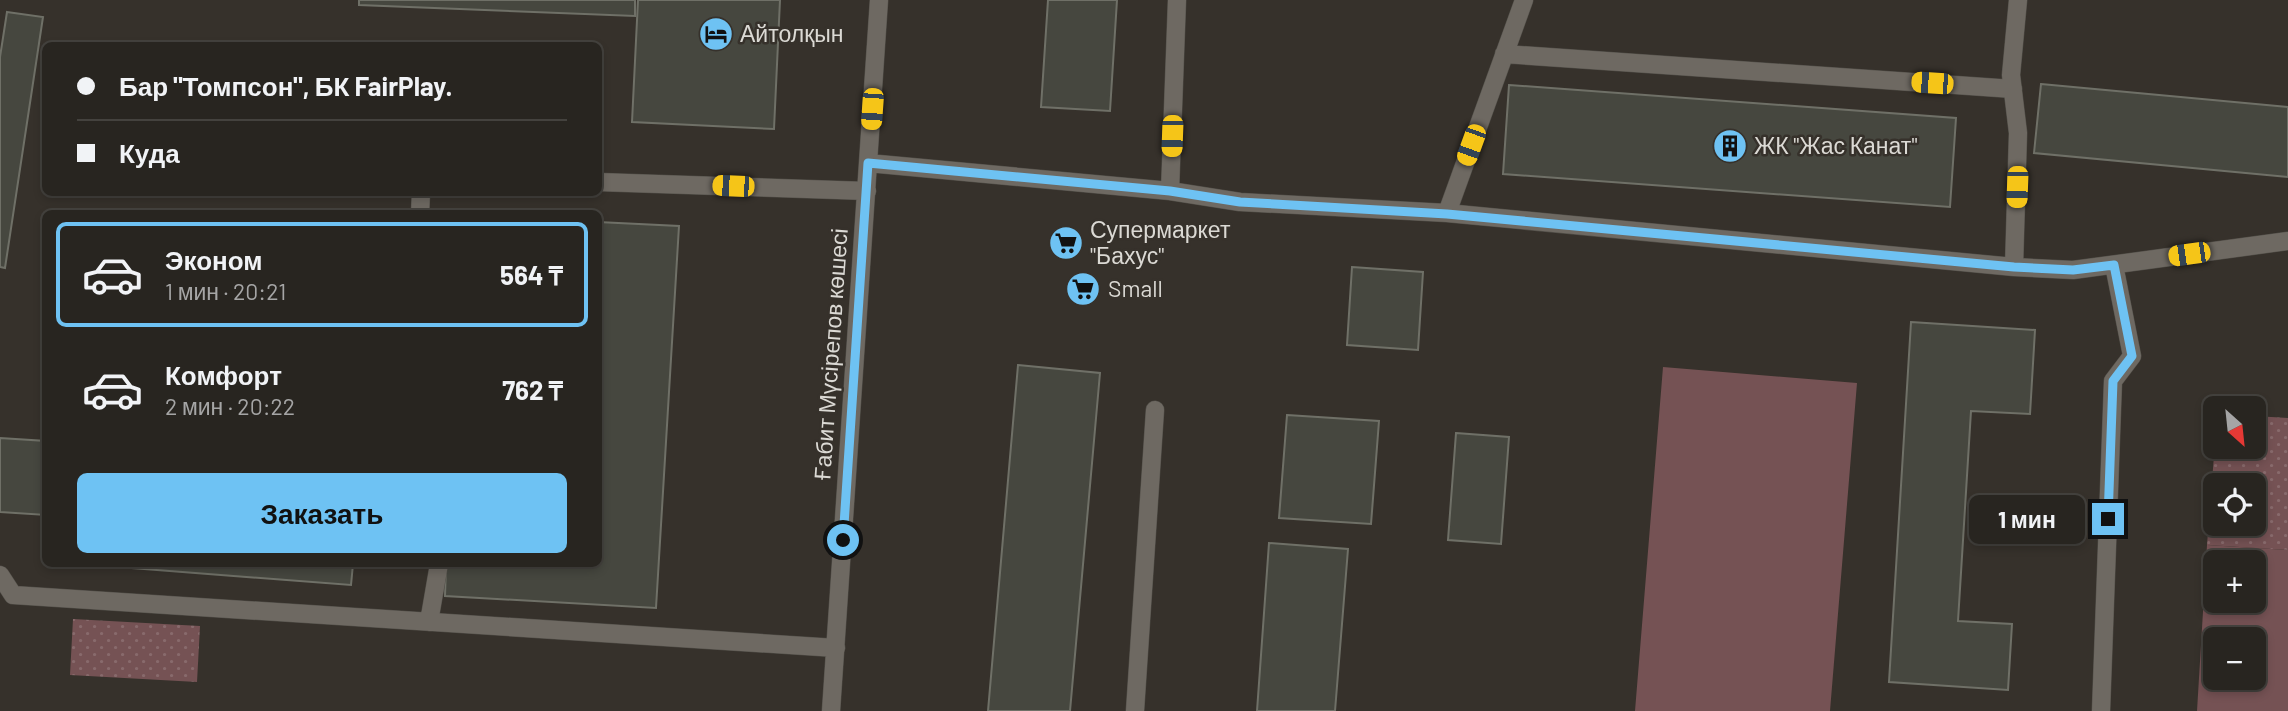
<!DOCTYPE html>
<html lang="ru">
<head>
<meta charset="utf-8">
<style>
	body { margin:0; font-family:Barlow,sans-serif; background:#302d29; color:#f1f3f6; height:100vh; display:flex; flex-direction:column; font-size:26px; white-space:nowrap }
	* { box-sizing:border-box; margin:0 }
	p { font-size:23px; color:#a5a5a5 }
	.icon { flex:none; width:38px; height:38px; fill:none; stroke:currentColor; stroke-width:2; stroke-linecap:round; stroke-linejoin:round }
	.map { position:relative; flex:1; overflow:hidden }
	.drawer { position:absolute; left:42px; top:210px; width:560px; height:357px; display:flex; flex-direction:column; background:#282520; border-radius:10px; box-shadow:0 4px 10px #0003,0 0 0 2px #44423e }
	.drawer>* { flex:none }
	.top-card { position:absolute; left:42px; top:42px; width:560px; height:154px; border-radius:10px; box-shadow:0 4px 10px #0003,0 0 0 2px #44423e; display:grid; align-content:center; height:154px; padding:0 35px; background:#282520 }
	.needle { width:46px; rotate:153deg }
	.tools { position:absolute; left:2203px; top:396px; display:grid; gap:14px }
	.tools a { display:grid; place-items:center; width:63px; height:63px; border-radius:10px; background:#282520; box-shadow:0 4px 10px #0003,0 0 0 2px #44423e; font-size:35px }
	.end { position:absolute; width:32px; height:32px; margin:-16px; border:9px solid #6ec2f3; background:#111; box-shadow:0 0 0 4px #111 }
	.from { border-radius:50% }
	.bubble { position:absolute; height:49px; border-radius:10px; background:#282520; box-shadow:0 4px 10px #0003,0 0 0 2px #44423e; font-size:23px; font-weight:700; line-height:49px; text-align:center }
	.car { position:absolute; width:21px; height:42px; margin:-21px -10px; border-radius:9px; box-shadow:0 0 5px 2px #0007; background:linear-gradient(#f5c518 24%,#345 0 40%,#f5c518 0 76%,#345 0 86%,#f5c518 0) }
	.top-card b { display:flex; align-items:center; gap:24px; height:66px; font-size:26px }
	.top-card b+b { border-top:2px solid #44423e }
	.top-card i { width:18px; height:18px; background:#f1f3f6 }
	ul { padding:12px 0 0; list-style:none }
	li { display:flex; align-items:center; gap:21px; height:105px; margin:0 14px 10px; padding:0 21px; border:4px solid transparent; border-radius:10px }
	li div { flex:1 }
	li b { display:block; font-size:26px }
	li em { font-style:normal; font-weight:700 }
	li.current { border-color:#6ec2f3 }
	li>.icon { width:63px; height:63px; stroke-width:1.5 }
	.button { display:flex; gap:14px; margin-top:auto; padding:14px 35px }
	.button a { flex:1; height:80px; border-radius:10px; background:#6ec2f3; color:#111; font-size:28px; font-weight:700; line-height:80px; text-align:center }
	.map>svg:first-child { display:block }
	.grass { fill:url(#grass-dots); fill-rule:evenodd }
	.pitch { fill:#755254; fill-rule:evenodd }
	.building { fill:#46473f; stroke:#6f7067; stroke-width:2 }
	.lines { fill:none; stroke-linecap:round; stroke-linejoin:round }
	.minor-casing { stroke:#524f49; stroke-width:19 }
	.minor { stroke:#6e6962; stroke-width:18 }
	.route { stroke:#6ec2f3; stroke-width:9 }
	.labels { text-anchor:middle; stroke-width:5; stroke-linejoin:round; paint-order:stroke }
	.poi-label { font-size:23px; fill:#dbd9d4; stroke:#36312b; text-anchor:start }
	.street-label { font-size:23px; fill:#dbd9d4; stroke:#36312b }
</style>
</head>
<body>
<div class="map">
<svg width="2288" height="711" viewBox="0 0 2288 711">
	<defs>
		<pattern id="grass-dots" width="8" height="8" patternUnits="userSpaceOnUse" patternTransform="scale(1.75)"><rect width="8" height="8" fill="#755254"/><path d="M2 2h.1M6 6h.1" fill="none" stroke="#886a6c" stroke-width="1.8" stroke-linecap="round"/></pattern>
	</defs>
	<rect width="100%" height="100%" fill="#36312b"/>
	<path class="grass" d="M2254,416l34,2v132l-81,-5 8,-102 1,3h38zM2216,485h38v38h-38z
		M73,619l127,7 -3,56 -127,-7z"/>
	<path class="pitch" d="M1663,367l194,16 -27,328h-195z
		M2207,545l81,5v161h-91zM2216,562h38v38h-38zM2216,639h38v38h-38z"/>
	<path class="building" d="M359,0h276v16l-276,-11z
		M638,0h142l-6,129 -142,-7z
		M1048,0h69l-7,111 -69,-4z
		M7,12l36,5 -38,251 -5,-1v-210z
		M2041,84l247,23v70l-254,-24z
		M1509,85l447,33 -6,89 -447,-33z
		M598,222l81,4 -23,382 -211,-12 1,-32h152z
		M1352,267l71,5 -5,78 -71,-5z
		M1911,322l124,8 -5,84 -59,-3 -13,210 54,3 -4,66 -119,-8z
		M1018,365l82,8 -30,338h-82z
		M1287,415l92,6 -8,103 -92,-6z
		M1456,433l53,4 -8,107 -53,-4z
		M0,438l46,3v74l-46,-3z
		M1269,543l79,6 -13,162h-78z
		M80,564h273l-2,21z"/>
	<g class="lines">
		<g class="minor-casing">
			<path id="minor" d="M1504,54l509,35
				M868,163l302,28 70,11 207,11 567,54 59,3 215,-29
				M598,182l269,9
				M1170,191l7,-191
				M1447,213l77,-213
				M420,214l1,-22
				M2014,267l4,-134 -7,-58 7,-75
				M0,575l13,20 823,53
				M429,622l10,-58
				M831,711l48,-711
				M1135,711l20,-301
				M2101,711l12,-330 19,-25 -18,-91"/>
		</g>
		<use href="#minor" class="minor"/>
	</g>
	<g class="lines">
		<path class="route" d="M843,540l25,-377 302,28 70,11 207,12 567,53 59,3 41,-5 18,91 -19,25 -5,138"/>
	</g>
	<defs>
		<g id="hotel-disc" transform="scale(1.75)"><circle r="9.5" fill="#6ec2f3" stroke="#36312b"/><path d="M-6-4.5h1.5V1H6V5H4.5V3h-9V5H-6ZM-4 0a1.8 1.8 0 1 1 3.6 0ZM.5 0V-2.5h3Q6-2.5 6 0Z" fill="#111"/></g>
		<g id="building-disc" transform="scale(1.75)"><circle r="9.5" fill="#6ec2f3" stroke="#36312b"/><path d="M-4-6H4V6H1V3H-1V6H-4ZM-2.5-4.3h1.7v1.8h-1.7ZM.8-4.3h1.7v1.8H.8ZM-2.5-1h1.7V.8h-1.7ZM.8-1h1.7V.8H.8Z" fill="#111"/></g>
		<g id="supermarket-disc" transform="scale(1.75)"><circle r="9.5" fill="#6ec2f3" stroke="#36312b"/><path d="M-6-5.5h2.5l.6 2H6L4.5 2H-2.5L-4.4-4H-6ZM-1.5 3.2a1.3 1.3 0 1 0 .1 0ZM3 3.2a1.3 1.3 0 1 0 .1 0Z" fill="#111"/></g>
	</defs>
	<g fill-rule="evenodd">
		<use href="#hotel-disc" x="716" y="34"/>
		<use href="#building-disc" x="1730" y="146"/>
		<use href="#supermarket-disc" x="1066" y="243"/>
		<use href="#supermarket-disc" x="1083" y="289"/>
	</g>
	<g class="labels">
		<g class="poi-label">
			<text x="740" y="42">Айтолқын</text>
			<text x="1754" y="154">ЖК "Жас Канат"</text>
			<text x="1090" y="238">Супермаркет<tspan x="1090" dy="26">"Бахус"</tspan></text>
			<text x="1108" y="297">Small</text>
		</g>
		<g class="street-label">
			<text transform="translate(831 354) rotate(-86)" y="8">Ғабит Мүсірепов көшесі</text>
		</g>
	</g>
</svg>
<div class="tools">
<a><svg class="needle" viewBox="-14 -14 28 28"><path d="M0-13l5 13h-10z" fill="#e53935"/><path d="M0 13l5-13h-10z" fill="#a5a5a5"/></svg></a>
<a><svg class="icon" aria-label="locate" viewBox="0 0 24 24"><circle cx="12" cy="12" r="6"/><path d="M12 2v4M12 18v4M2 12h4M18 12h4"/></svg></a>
<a>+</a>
<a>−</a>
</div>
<i class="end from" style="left:843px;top:540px"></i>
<i class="end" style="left:2108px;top:519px"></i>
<div class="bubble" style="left:1969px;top:495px;width:116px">1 мин</div>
<i class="car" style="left:1932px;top:83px;rotate:274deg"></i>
<i class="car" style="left:872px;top:109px;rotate:184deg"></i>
<i class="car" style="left:1172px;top:136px;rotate:182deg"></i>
<i class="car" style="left:1471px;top:145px;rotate:200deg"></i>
<i class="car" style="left:733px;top:186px;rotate:272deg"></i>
<i class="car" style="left:2017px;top:187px;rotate:182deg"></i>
<i class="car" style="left:2189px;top:254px;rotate:262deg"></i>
<div class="top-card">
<b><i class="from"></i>Бар &quot;Томпсон&quot;, БК FairPlay.</b>
<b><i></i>Куда</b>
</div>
<section class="drawer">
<ul>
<li class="current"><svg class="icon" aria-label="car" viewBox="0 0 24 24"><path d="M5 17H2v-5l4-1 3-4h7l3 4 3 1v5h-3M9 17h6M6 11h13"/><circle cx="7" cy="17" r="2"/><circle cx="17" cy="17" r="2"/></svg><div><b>Эконом</b><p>1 мин · 20:21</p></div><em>564 ₸</em></li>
<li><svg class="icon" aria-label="car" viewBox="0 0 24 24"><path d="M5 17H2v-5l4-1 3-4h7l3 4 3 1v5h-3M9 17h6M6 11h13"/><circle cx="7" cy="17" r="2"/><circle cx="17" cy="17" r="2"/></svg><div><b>Комфорт</b><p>2 мин · 20:22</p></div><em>762 ₸</em></li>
</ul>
<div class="button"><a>Заказать</a></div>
</section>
</div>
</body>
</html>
